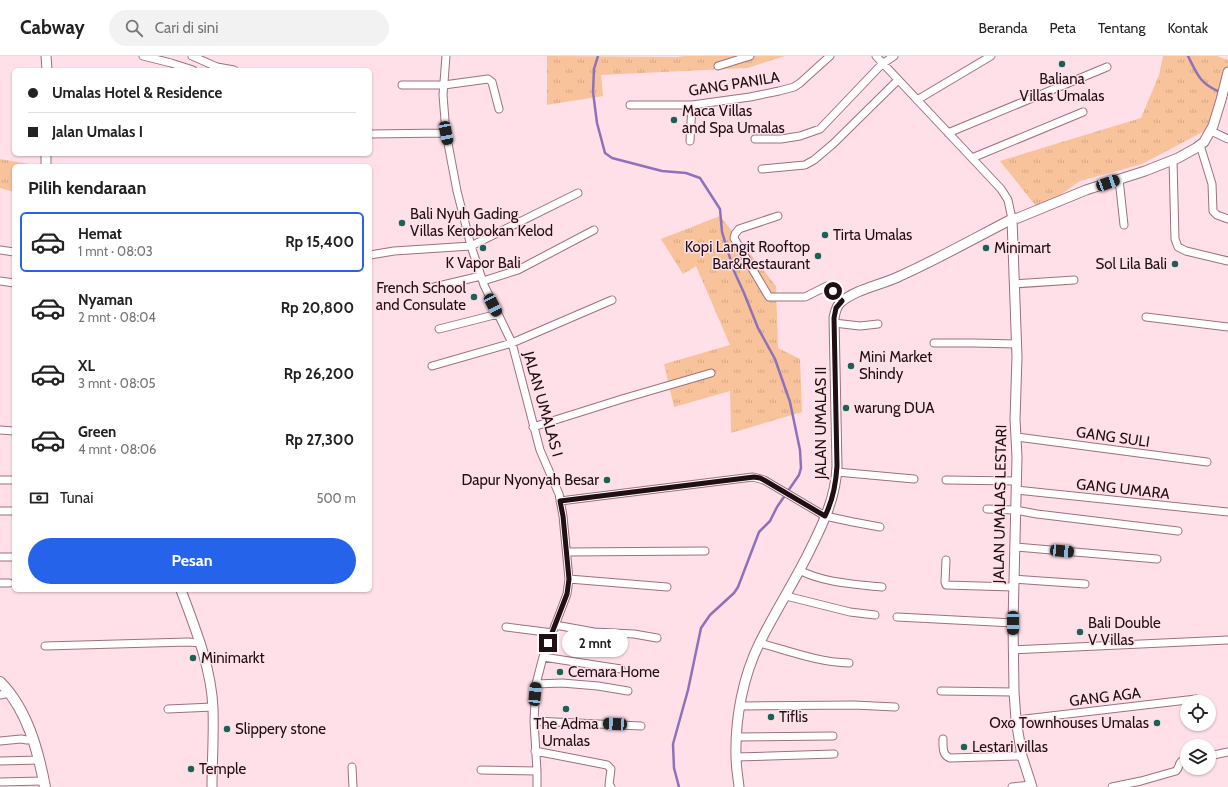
<!DOCTYPE html>
<html lang="id">
<head>
<meta charset="utf-8">
<style>
	body { margin:0; font-family:Cabin,sans-serif; background:#f2f2f2; color:#222; height:100vh; display:flex; flex-direction:column; font-size:15px; white-space:nowrap }
	* { box-sizing:border-box; margin:0 }
	p { font-size:13px; color:#767676 }
	.icon { flex:none; width:22px; height:22px; fill:none; stroke:currentColor; stroke-width:2; stroke-linecap:round; stroke-linejoin:round }
	.map { position:relative; flex:1; overflow:hidden }
	.details { position:absolute; left:12px; top:108px; width:360px; height:428px; display:flex; flex-direction:column; background:#fff; border-radius:6px; box-shadow:0 1px 3px #0004 }
	.details>* { flex:none }
	.hud { position:absolute; left:12px; top:12px; width:360px; height:88px; border-radius:6px; box-shadow:0 1px 3px #0004; display:grid; align-content:center; height:88px; padding:0 16px; background:#fff }
	.fabs { position:absolute; left:1180px; top:639px; display:grid; gap:8px }
	.fabs a { display:grid; place-items:center; width:36px; height:36px; border-radius:50%; background:#fff; box-shadow:0 1px 3px #0004; font-size:20px }
	.end { position:absolute; width:18px; height:18px; margin:-9px; border:5px solid #200f15; background:#fff; box-shadow:0 0 0 2px #fff }
	.from { border-radius:50% }
	.bubble { position:absolute; height:28px; border-radius:14px; background:#fff; box-shadow:0 1px 3px #0004; font-size:13px; font-weight:700; line-height:28px; text-align:center }
	.car { position:absolute; width:12px; height:24px; margin:-12px -6px; border-radius:5px; box-shadow:0 0 3px 1px #0007; background:linear-gradient(#222 24%,#8ab4d8 0 40%,#222 0 76%,#8ab4d8 0 86%,#222 0) }
	.hud b { display:flex; align-items:center; gap:14px; height:38px; font-size:15px }
	.hud b+b { border-top:1px solid #e0e0e0 }
	.hud i { width:10px; height:10px; background:#222 }
	ul { padding:0; list-style:none }
	li { display:flex; align-items:center; gap:12px; height:60px; margin:0 8px 6px; padding:0 8px; border:2px solid transparent; border-radius:6px }
	li div { flex:1 }
	li b { display:block; font-size:15px }
	li em { font-style:normal; font-weight:700 }
	li.active { border-color:#2563eb }
	li>.icon { width:36px; height:36px; stroke-width:1.5 }
	h2 { padding:0 16px; font-size:18px; line-height:48px }
	.pay { display:flex; align-items:center; gap:10px; height:44px; padding:0 16px; font-size:15px }
	.pay p { margin-inline-start:auto }
	.cta { display:flex; gap:8px; margin-top:auto; padding:8px 16px }
	.cta a { flex:1; height:46px; border-radius:24px; background:#2563eb; color:#fff; font-size:16px; font-weight:700; line-height:46px; text-align:center }
	header { display:flex; align-items:center; gap:24px; box-sizing:border-box; height:56px; padding:0 20px; background:#fff; border-bottom:1px solid #e0e0e0 }
	header strong { font-size:19px }
	nav { display:flex; gap:22px; margin-inline-start:auto; font-size:14px }
	.search { width:280px; height:36px; background:#f2f2f2; display:flex; align-items:center; gap:10px; box-sizing:border-box; padding:0 14px; border-radius:22px; color:#767676; font-size:15px }
	.map>svg:first-child { display:block }
	.grass { fill:url(#grass-tufts) }
	.lines { fill:none; stroke-linecap:round; stroke-linejoin:round }
	.stream { stroke:#8e72b9; stroke-width:2.5 }
	.minor-casing { stroke:#9d707e; stroke-width:9 }
	.tertiary-casing { stroke:#9d707e; stroke-width:11 }
	.secondary-casing { stroke:#9d707e; stroke-width:12 }
	.minor { stroke:#fff; stroke-width:7 }
	.tertiary { stroke:#fff; stroke-width:9 }
	.secondary { stroke:#fff; stroke-width:10 }
	.route { stroke:#200f15; stroke-width:5 }
	.poi-dot { fill:#1b6256; stroke:#ffe0e9; stroke-width:1.5 }
	.labels { text-anchor:middle; stroke-width:3; stroke-linejoin:round; paint-order:stroke }
	.poi-label { font-size:15px; fill:#200f15; stroke:#ffe0e9; text-anchor:start }
	.street-label { font-size:15px; fill:#200f15; stroke:#ffe0e9 }
</style>
</head>
<body>
<header>
<strong>Cabway</strong>
<div class="search"><svg class="icon" aria-label="search" viewBox="0 0 24 24"><circle cx="10" cy="10" r="6"/><path d="M15 15l6 6"/></svg>Cari di sini</div>
<nav><a>Beranda</a><a>Peta</a><a>Tentang</a><a>Kontak</a></nav>
</header>
<div class="map">
<svg width="1228" height="731" viewBox="0 0 1228 731">
	<defs>
		<pattern id="grass-tufts" width="24" height="20" patternUnits="userSpaceOnUse"><rect width="24" height="20" fill="#f8c39a"/><path d="M3 7l-1-3M5 7V3M7 7l1-3M15 17l-1-3M17 17v-4M19 17l1-3" fill="none" stroke="#d4a684"/></pattern>
	</defs>
	<rect width="100%" height="100%" fill="#ffe0e9"/>
	<path class="grass" d="M547,0l130,1 8,-1h100l-38,12 -146,7 2,21 -56,9z
		M1163,0h54l11,4v22l-12,43 -74,39 -62,17 -41,29 -39,-49 141,-43 18,-43z
		M0,103l41,7h-27v26l-14,-4z
		M720,160l56,70 2,62 22,11 2,53 -71,21 -1,-42 -56,16 -10,-43 66,-19 -34,-79 -13,8 -22,-35z"/>
	<g class="lines">
		<path class="stream" d="M598,0l-4,13 -1,23 4,31 8,30 7,5 50,13 24,2 14,5 20,31 2,23 12,39 10,22 14,35 17,31 15,43 10,48 1,18 -2,7 -22,32 -7,14 -11,11 -21,55 -4,6 -24,22 -9,13 -13,62 -15,54 1,24 5,19
			M1188,0c9,18 12,28 32,36"/>
		<g class="minor-casing">
			<path id="minor" d="M143,0l28,7 22,7
				M192,0l25,11 17,3
				M446,0l-3,39 3,38 11,58 14,55 13,39 28,58 28,107 19,44 4,22 6,63 -2,15 -24,63 -7,27 -2,37 3,50v16
				M876,0l125,133 7,11 4,19
				M718,10l32,-10
				M402,29h42l44,-6 4,3 7,27
				M917,44l74,-44
				M630,49h62l58,-8 29,-6 15,-4 6,-4 30,-27
				M1211,75l17,8
				M948,77l159,-66
				M370,78l76,-1
				M755,83h26l19,-3 20,-7 62,-65 12,-8
				M690,85l2,-36
				M1200,89l12,39 1,27 4,4 11,4
				M972,102l111,-46
				M1173,104l2,79 3,8 8,4 42,10
				M762,113l43,-4 9,-5 19,-16 65,-64
				M1119,123l5,46
				M778,160l-39,13 -4,5 -1,4 35,59h36l22,-11 6,5 9,10
				M0,194l14,2
				M370,199l24,-4 77,-5 107,-53
				M0,225l14,2
				M483,225l35,-11 76,-40
				M1014,228l60,-4
				M430,232l51,-12
				M1146,261l82,10
				M834,267l26,3 18,-2
				M439,273l59,-15
				M934,287h40l42,1
				M432,310l80,-23 100,-43
				M533,371l89,-28 89,-26
				M0,374l14,1
				M1017,381l190,25
				M837,416l77,7
				M0,424h14
				M946,424l70,1
				M1016,434l212,22
				M560,445l193,-24 11,3 61,36 28,6 27,5
				M987,453l28,1 22,4 141,17
				M0,455h14
				M1015,491l142,12
				M567,496l138,-1
				M0,501h14
				M946,504l-1,22 1,3 67,2
				M799,514c25,13 56,14 83,17
				M569,523l98,8
				M1014,523l71,5
				M0,527h9
				M786,540l64,16 25,3
				M897,561l116,6
				M555,569l39,7 40,2 23,4
				M506,571l47,6
				M760,587c29,8 58,19 89,20
				M45,590l143,-4 13,1
				M1013,594l215,-10
				M543,601l78,12
				M536,628l26,-1 36,3 30,5
				M941,635l73,1
				M0,639l10,-2
				M740,650l114,-1 41,2
				M168,653l45,-2
				M1016,664l180,-21
				M534,665l107,5
				M737,681l96,-1
				M943,683c0,8 -1,16 7,19l72,-2
				M0,685l21,-2 6,1 5,-1
				M535,695l72,14 4,4 -2,16 2,2
				M1209,700l19,-4
				M736,701l98,-3
				M0,705l39,-1
				M352,711l1,20
				M481,714l56,1
				M0,726l44,-1
				M1012,731l19,-2
				M1112,731l29,-6 35,-10c5,-5 1,-10 11,-12"/>
		</g>
		<g class="tertiary-casing">
			<path id="tertiary" d="M46,0l1,14
				M46,98v12
				M1012,163l5,138 -2,62 2,38 -4,166 1,69 2,28 6,36 10,31
				M181,534c14,38 30,76 32,118 1,26 -1,53 -1,79
				M739,731c-1,-10 -3,-20 -3,-30 -1,-39 7,-81 24,-115 15,-30 33,-58 48,-88 14,-28 28,-56 29,-88l-3,-148c1,-5 2,-12 7,-16 15,-13 41,-17 59,-26 38,-17 75,-38 112,-57l6,-1 68,-28 59,-19 33,-13 18,-10 8,-6 9,-16 8,-26 7,-28"/>
		</g>
		<g class="secondary-casing">
			<path id="secondary" d="M0,626c27,27 38,68 45,105"/>
		</g>
		<use href="#minor" class="minor"/>
		<use href="#tertiary" class="tertiary"/>
		<use href="#secondary" class="secondary"/>
	</g>
	<g class="lines">
		<path class="route" d="M548,587l19,-49 2,-15 -6,-63 -3,-15 194,-24 6,1 4,2 61,36c8,-16 11,-33 12,-50l-3,-148 2,-10 6,-7 -9,-10"/>
	</g>
	<g class="poi-dot">
		<circle cx="1062" cy="8" r="4"/>
		<circle cx="674" cy="64" r="4"/>
		<circle cx="402" cy="167" r="4"/>
		<circle cx="825" cy="179" r="4"/>
		<circle cx="483" cy="192" r="4"/>
		<circle cx="986" cy="192" r="4"/>
		<circle cx="818" cy="200" r="4"/>
		<circle cx="1175" cy="208" r="4"/>
		<circle cx="474" cy="241" r="4"/>
		<circle cx="851" cy="310" r="4"/>
		<circle cx="846" cy="352" r="4"/>
		<circle cx="607" cy="424" r="4"/>
		<circle cx="1080" cy="576" r="4"/>
		<circle cx="193" cy="602" r="4"/>
		<circle cx="560" cy="616" r="4"/>
		<circle cx="566" cy="653" r="4"/>
		<circle cx="771" cy="661" r="4"/>
		<circle cx="1157" cy="667" r="4"/>
		<circle cx="227" cy="673" r="4"/>
		<circle cx="964" cy="691" r="4"/>
		<circle cx="191" cy="713" r="4"/>
	</g>
	<g class="labels">
		<g class="poi-label">
			<text x="1062" y="28" text-anchor="middle">Baliana<tspan x="1062" dy="17">Villas Umalas</tspan></text>
			<text x="682" y="60">Maca Villas<tspan x="682" dy="17">and Spa Umalas</tspan></text>
			<text x="410" y="163">Bali Nyuh Gading<tspan x="410" dy="17">Villas Kerobokan Kelod</tspan></text>
			<text x="833" y="184">Tirta Umalas</text>
			<text x="810" y="196" text-anchor="end">Kopi Langit Rooftop<tspan x="810" dy="17">Bar&amp;Restaurant</tspan></text>
			<text x="994" y="197">Minimart</text>
			<text x="483" y="212" text-anchor="middle">K Vapor Bali</text>
			<text x="1167" y="213" text-anchor="end">Sol Lila Bali</text>
			<text x="466" y="237" text-anchor="end">French School<tspan x="466" dy="17">and Consulate</tspan></text>
			<text x="859" y="306">Mini Market<tspan x="859" dy="17">Shindy</tspan></text>
			<text x="854" y="357">warung DUA</text>
			<text x="599" y="429" text-anchor="end">Dapur Nyonyah Besar</text>
			<text x="1088" y="572">Bali Double<tspan x="1088" dy="17">V Villas</tspan></text>
			<text x="201" y="607">Minimarkt</text>
			<text x="568" y="621">Cemara Home</text>
			<text x="779" y="666">Tiflis</text>
			<text x="1149" y="672" text-anchor="end">Oxo Townhouses Umalas</text>
			<text x="566" y="673" text-anchor="middle">The Adma<tspan x="566" dy="17">Umalas</tspan></text>
			<text x="235" y="678">Slippery stone</text>
			<text x="972" y="696">Lestari villas</text>
			<text x="199" y="718">Temple</text>
		</g>
		<g class="street-label">
			<text transform="translate(734 28) rotate(-9)" y="5">GANG PANILA</text>
			<text transform="translate(543 348) rotate(74)" y="5">JALAN UMALAS I</text>
			<text transform="translate(821 367) rotate(-90)" y="5">JALAN UMALAS II</text>
			<text transform="translate(1113 381) rotate(8)" y="5">GANG SULI</text>
			<text transform="translate(1123 433) rotate(6)" y="5">GANG UMARA</text>
			<text transform="translate(1000 448) rotate(-89)" y="5">JALAN UMALAS LESTARI</text>
			<text transform="translate(1105 641) rotate(-7)" y="5">GANG AGA</text>
		</g>
	</g>
</svg>
<div class="fabs">
<a><svg class="icon" aria-label="locate" viewBox="0 0 24 24"><circle cx="12" cy="12" r="6"/><path d="M12 2v4M12 18v4M2 12h4M18 12h4"/></svg></a>
<a><svg class="icon" aria-label="layers" viewBox="0 0 24 24"><path d="M12 4l9 5-9 5-9-5zM3 14l9 5 9-5"/></svg></a>
</div>
<i class="end from" style="left:833px;top:235px"></i>
<i class="end" style="left:548px;top:587px"></i>
<div class="bubble" style="left:562px;top:573px;width:66px">2 mnt</div>
<i class="car" style="left:446px;top:77px;rotate:169deg"></i>
<i class="car" style="left:1108px;top:127px;rotate:70deg"></i>
<i class="car" style="left:493px;top:249px;rotate:153deg"></i>
<i class="car" style="left:1062px;top:495px;rotate:95deg"></i>
<i class="car" style="left:1013px;top:567px;rotate:180deg"></i>
<i class="car" style="left:535px;top:638px;rotate:5deg"></i>
<i class="car" style="left:615px;top:668px;rotate:273deg"></i>
<div class="hud">
<b><i class="from"></i>Umalas Hotel &amp; Residence</b>
<b><i></i>Jalan Umalas I</b>
</div>
<section class="details">
<h2>Pilih kendaraan</h2>
<ul>
<li class="active"><svg class="icon" aria-label="car" viewBox="0 0 24 24"><path d="M5 17H2v-5l4-1 3-4h7l3 4 3 1v5h-3M9 17h6M6 11h13"/><circle cx="7" cy="17" r="2"/><circle cx="17" cy="17" r="2"/></svg><div><b>Hemat</b><p>1 mnt · 08:03</p></div><em>Rp 15,400</em></li>
<li><svg class="icon" aria-label="car" viewBox="0 0 24 24"><path d="M5 17H2v-5l4-1 3-4h7l3 4 3 1v5h-3M9 17h6M6 11h13"/><circle cx="7" cy="17" r="2"/><circle cx="17" cy="17" r="2"/></svg><div><b>Nyaman</b><p>2 mnt · 08:04</p></div><em>Rp 20,800</em></li>
<li><svg class="icon" aria-label="car" viewBox="0 0 24 24"><path d="M5 17H2v-5l4-1 3-4h7l3 4 3 1v5h-3M9 17h6M6 11h13"/><circle cx="7" cy="17" r="2"/><circle cx="17" cy="17" r="2"/></svg><div><b>XL</b><p>3 mnt · 08:05</p></div><em>Rp 26,200</em></li>
<li><svg class="icon" aria-label="car" viewBox="0 0 24 24"><path d="M5 17H2v-5l4-1 3-4h7l3 4 3 1v5h-3M9 17h6M6 11h13"/><circle cx="7" cy="17" r="2"/><circle cx="17" cy="17" r="2"/></svg><div><b>Green</b><p>4 mnt · 08:06</p></div><em>Rp 27,300</em></li>
</ul>
<div class="pay"><svg class="icon" aria-label="cash" viewBox="0 0 24 24"><path d="M3 7h18v10H3z"/><circle cx="12" cy="12" r="2"/></svg>Tunai<p>500 m</p></div>
<div class="cta"><a>Pesan</a></div>
</section>
</div>
</body>
</html>
